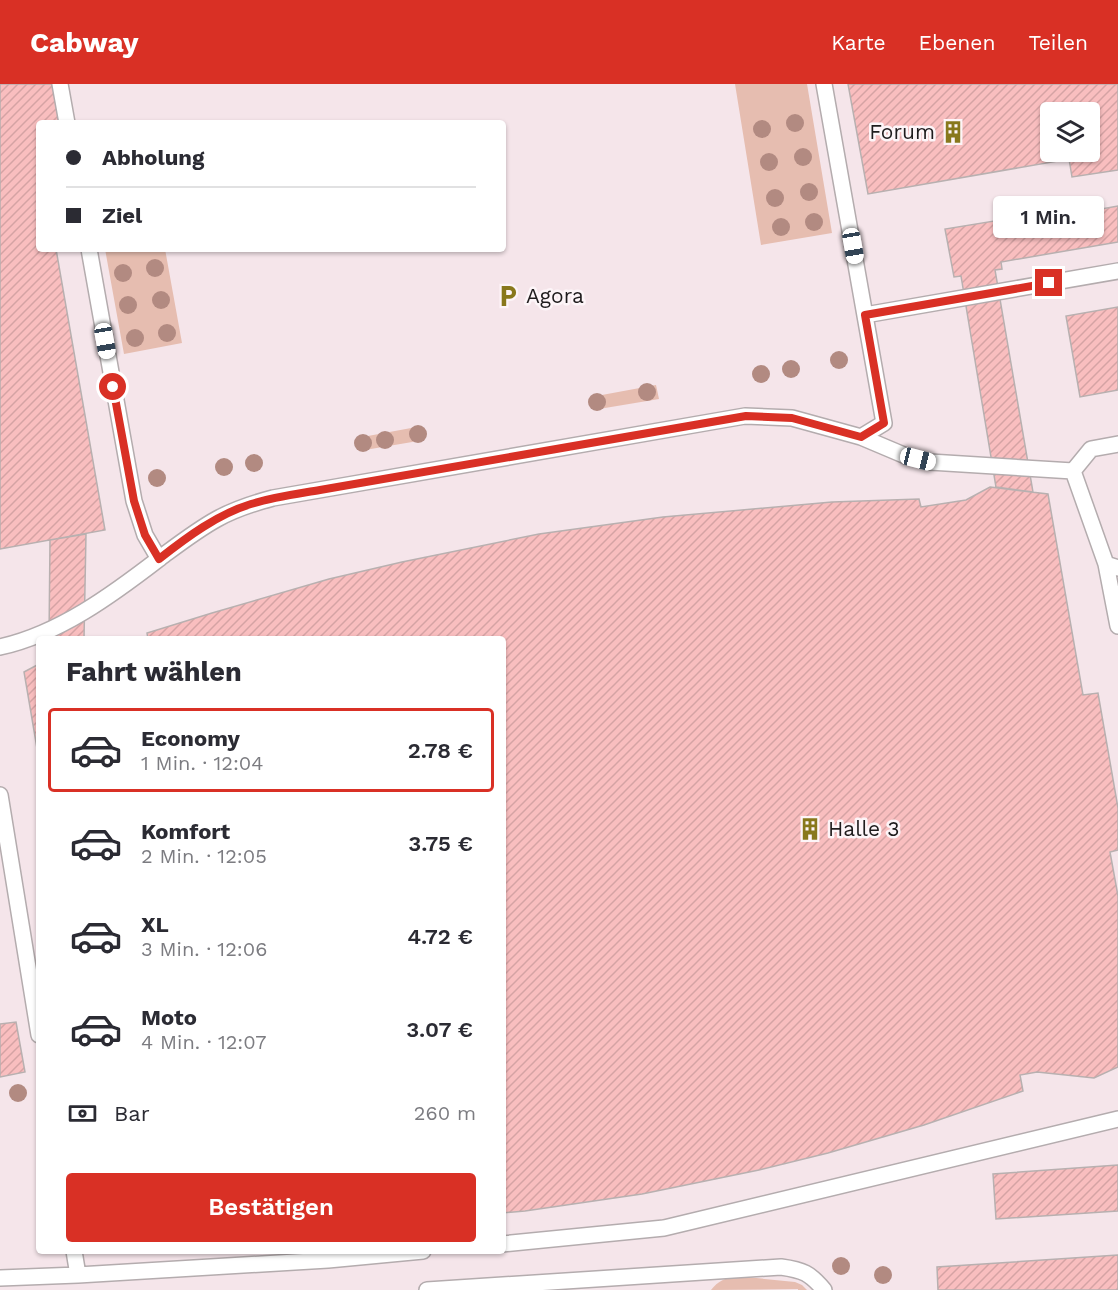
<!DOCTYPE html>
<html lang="de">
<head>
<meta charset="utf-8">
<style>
	body { margin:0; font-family:"Work Sans",sans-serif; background:#f2f2f3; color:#2b2b33; height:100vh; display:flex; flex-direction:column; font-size:22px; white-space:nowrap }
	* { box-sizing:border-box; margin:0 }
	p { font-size:20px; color:#7c7c81 }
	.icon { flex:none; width:33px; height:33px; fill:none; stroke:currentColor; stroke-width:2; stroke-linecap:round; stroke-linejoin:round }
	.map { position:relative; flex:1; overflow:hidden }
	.side { position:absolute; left:36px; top:552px; width:470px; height:618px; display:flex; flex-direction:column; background:#fff; border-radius:6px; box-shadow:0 2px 4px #0004 }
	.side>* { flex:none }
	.guide { position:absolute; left:36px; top:36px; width:470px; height:132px; border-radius:6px; box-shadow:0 2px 4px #0004; display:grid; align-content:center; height:132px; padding:0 30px; background:#fff }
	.tools { position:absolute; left:1040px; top:18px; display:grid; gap:12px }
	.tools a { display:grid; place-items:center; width:60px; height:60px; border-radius:6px; background:#fff; box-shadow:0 2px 4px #0004; font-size:30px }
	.end { position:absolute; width:27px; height:27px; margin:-14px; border:8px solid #d93025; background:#fff; box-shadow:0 0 0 3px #fff }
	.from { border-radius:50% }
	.bubble { position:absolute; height:42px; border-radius:6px; background:#fff; box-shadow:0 2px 4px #0004; font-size:20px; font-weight:600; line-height:42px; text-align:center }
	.car { position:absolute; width:18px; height:36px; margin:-18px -9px; border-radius:8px; box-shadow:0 0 4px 2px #0007; background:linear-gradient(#fff 24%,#345 0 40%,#fff 0 76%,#345 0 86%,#fff 0) }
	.guide b { display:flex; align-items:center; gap:21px; height:57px; font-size:22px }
	.guide b+b { border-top:2px solid #e1e1e2 }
	.guide i { width:15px; height:15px; background:#2b2b33 }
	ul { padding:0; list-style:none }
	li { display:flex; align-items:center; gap:18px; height:84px; margin:0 12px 9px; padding:0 18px; border:3px solid transparent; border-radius:6px }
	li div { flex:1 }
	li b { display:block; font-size:22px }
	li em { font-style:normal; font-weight:600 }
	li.on { border-color:#d93025 }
	li>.icon { width:54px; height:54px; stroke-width:1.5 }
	h2 { padding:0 30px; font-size:27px; line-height:72px }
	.pay { display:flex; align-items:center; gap:15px; height:66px; padding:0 30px; font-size:22px }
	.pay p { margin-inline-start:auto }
	.button { display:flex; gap:12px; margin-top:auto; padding:12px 30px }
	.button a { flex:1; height:69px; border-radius:6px; background:#d93025; color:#fff; font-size:24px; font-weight:600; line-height:69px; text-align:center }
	header { display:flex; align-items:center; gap:36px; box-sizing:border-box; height:84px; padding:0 30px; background:#d93025; color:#fff }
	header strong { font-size:28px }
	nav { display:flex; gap:33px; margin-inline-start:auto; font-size:21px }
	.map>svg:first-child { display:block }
	.built { fill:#f5e5ea; fill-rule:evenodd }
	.green { fill:#e6bdb0 }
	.building { fill:url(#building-hatch); stroke:#b8b0b0; stroke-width:1.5; fill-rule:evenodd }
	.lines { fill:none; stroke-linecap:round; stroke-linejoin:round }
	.service-casing { stroke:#b4acae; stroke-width:18 }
	.service { stroke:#fff; stroke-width:15 }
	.tree { fill:#b28a81 }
	.route { stroke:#d93025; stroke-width:8 }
	.labels { text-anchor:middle; stroke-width:5; stroke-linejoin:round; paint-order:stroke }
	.poi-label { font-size:21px; fill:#1f1c1d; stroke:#fdf5f8; text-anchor:start }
</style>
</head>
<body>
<header>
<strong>Cabway</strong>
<nav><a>Karte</a><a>Ebenen</a><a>Teilen</a></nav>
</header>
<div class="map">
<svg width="1118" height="1206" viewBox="0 0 1118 1206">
	<defs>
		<pattern id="building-hatch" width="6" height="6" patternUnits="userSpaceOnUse" patternTransform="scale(1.5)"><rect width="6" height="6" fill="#f9bebf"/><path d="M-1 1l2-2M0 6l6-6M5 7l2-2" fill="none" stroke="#d5a3a4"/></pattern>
	</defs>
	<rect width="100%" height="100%" fill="#fdf5f8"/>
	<path class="built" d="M0,0h1118v1206h-1118zM1050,28h39v40h-39zM39,39h463v126h-463zM39,555h463v612h-463z"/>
	<path class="green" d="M735,0h72l25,149 -71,12z
		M105,165h60l17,94 -58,11z
		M656,301l3,14 -66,11 -2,-13z
		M422,342l2,14 -65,11 -2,-13z
		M736,1192l59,6 7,3 5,5h-9v-1l-87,1c7,-9 14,-12 25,-14z"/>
	<path class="building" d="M0,0h53l10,39h-24v126h17l49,281 -105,19z
		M848,0h270v86l-46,7 -3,-18 -201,35zM1050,28h39v40h-39z
		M1118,122v36l-117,20 1,7 -7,1 38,222 -37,-5 -35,-211 -7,1 -9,-48 49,-8 1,7z
		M1118,223v83l-38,7 -14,-81z
		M990,403l58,7 35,201 15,-2 20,115v42l-8,2 8,44v171l-24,11 -57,-6 -17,3 3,16 -99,34 -96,28 -69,17 -117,24 -117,17 -23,2v-574h-354l-1,-6 65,-20 117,-34 73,-17 137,-28 124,-17 169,-15 87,-3 2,8 45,-7z
		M86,450l-2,105h-35l1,-99z
		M39,580v96l-15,-88z
		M16,938l9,50 -25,5v-53z
		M1118,1081v46l-122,8 -3,-45z
		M1118,1171v35h-180l-1,-23z"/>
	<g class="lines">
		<g class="service-casing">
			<path id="service" d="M60,0l7,39
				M824,0l60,339 -23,14
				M89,165l45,252 11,34 14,24
				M865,231l253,-44
				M1073,387l18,-22 27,-5
				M1106,480l12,62
				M0,563c59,-13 112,-52 160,-89 19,-14 37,-28 57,-39 18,-10 37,-16 56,-21l472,-82 47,2 69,19 45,19 24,6 143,9 33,93 12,4
				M0,711l39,240
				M502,1160l162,-16 454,-109
				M74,1167l4,24 250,-15 95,-9
				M0,1194l78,-3
				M427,1206l354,-23c22,3 29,6 43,23"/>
		</g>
		<use href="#service" class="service"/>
	</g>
	<g class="tree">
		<circle cx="795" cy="39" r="9"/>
		<circle cx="762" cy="45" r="9"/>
		<circle cx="803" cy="73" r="9"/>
		<circle cx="769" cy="78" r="9"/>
		<circle cx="809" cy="108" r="9"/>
		<circle cx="775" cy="114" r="9"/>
		<circle cx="814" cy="138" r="9"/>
		<circle cx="781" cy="143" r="9"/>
		<circle cx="155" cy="184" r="9"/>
		<circle cx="123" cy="189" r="9"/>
		<circle cx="161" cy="216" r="9"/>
		<circle cx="128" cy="221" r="9"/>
		<circle cx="167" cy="249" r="9"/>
		<circle cx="135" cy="254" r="9"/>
		<circle cx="839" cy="276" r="9"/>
		<circle cx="791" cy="285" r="9"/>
		<circle cx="761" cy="290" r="9"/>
		<circle cx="647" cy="308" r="9"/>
		<circle cx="597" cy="318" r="9"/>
		<circle cx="418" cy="350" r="9"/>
		<circle cx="385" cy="356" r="9"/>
		<circle cx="363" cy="359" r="9"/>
		<circle cx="254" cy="379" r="9"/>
		<circle cx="224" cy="383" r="9"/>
		<circle cx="157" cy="394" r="9"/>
		<circle cx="18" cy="1009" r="9"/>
		<circle cx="841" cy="1182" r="9"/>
		<circle cx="883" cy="1191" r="9"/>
	</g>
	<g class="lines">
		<path class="route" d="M113,303l21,114 11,34 14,24c28,-22 59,-45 92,-55 23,-7 46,-10 69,-14l426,-74 46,2 69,19 23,-14 -19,-108 184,-32"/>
	</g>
	<defs>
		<g id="building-bare" transform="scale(1.8)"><path d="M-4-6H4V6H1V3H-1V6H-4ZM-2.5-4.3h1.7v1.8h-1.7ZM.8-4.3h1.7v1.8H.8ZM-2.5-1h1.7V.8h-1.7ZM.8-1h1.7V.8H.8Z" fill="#88781c" stroke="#fdf5f8" stroke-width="2.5" paint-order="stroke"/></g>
		<g id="parking-bare" transform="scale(1.8)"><path d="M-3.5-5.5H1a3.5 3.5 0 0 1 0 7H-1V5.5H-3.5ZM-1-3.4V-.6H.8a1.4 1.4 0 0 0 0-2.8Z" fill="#88781c" stroke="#fdf5f8" stroke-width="2.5" paint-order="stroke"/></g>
	</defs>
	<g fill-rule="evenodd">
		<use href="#building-bare" x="953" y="48"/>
		<use href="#parking-bare" x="508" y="212"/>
		<use href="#building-bare" x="810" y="745"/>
	</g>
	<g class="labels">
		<g class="poi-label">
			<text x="935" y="55" text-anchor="end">Forum</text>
			<text x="526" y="219">Agora</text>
			<text x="828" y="752">Halle 3</text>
		</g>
	</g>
</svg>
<div class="tools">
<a><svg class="icon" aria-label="layers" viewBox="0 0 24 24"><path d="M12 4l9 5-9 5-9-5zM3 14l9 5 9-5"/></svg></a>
</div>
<i class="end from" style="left:113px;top:303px"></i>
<i class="end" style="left:1049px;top:199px"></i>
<div class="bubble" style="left:993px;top:112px;width:111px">1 Min.</div>
<i class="car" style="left:853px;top:162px;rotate:170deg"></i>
<i class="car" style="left:105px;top:257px;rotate:170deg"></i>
<i class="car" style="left:918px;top:375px;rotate:104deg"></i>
<div class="guide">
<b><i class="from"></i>Abholung</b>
<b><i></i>Ziel</b>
</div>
<section class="side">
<h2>Fahrt wählen</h2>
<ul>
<li class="on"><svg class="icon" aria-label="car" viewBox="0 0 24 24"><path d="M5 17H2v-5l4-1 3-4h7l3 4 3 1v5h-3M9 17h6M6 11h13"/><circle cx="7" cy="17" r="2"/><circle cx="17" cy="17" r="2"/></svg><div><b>Economy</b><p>1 Min. · 12:04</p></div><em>2.78 €</em></li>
<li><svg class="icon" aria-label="car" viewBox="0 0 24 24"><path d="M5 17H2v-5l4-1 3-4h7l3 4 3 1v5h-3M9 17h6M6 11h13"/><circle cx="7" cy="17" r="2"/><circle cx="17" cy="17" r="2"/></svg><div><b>Komfort</b><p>2 Min. · 12:05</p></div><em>3.75 €</em></li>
<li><svg class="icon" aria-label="car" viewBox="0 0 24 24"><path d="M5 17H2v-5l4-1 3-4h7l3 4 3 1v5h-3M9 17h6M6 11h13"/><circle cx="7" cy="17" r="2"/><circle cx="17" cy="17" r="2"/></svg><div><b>XL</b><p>3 Min. · 12:06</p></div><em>4.72 €</em></li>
<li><svg class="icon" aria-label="car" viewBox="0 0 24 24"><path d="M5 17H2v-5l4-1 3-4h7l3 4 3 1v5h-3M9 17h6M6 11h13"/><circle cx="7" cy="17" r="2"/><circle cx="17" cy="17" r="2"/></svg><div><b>Moto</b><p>4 Min. · 12:07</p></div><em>3.07 €</em></li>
</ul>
<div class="pay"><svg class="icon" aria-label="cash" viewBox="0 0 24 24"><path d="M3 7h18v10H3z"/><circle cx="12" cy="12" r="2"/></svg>Bar<p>260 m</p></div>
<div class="button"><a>Bestätigen</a></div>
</section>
</div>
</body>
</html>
